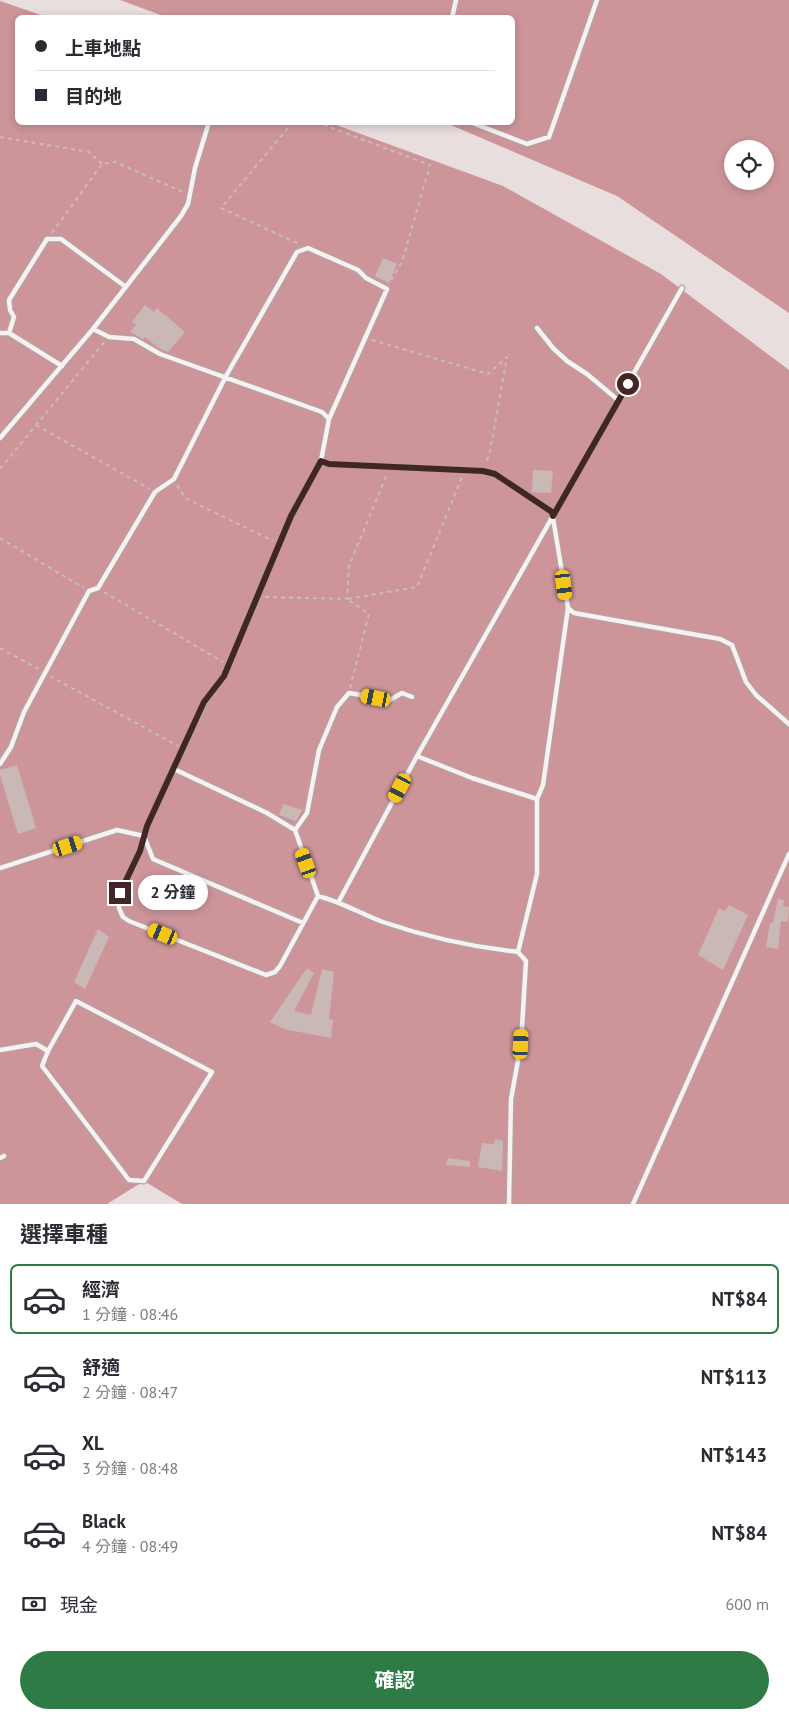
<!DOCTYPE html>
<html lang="zh-TW">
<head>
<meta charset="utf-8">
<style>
	body { margin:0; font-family:"PT Sans","Noto Sans TC",sans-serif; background:#f7f7f7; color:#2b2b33; height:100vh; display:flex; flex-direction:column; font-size:19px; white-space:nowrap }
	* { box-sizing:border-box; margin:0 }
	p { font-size:16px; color:#7c7c81 }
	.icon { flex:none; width:28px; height:28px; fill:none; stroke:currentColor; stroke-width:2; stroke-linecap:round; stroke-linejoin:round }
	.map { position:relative; height:1204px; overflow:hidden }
	.sheet { display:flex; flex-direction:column; background:#fff; flex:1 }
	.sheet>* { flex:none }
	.banner { position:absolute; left:15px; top:15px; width:500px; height:110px; border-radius:8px; box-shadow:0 2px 8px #0003; display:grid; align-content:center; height:110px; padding:0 20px; background:#fff }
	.buttons { position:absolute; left:724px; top:140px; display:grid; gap:10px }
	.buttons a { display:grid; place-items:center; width:50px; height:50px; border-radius:50%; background:#fff; box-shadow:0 2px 8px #0003; font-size:25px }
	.end { position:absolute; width:22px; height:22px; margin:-11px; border:6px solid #422625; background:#fff; box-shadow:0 0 0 2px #fff }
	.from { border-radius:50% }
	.bubble { position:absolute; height:35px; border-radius:18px; background:#fff; box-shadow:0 2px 8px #0003; font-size:16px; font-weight:700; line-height:35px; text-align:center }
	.car { position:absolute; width:15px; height:30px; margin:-15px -8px; border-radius:6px; box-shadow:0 0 4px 1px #0007; background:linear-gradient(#f5c518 24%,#345 0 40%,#f5c518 0 76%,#345 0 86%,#f5c518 0) }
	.banner b { display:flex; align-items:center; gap:18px; height:48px; font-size:19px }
	.banner b+b { border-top:1px solid #e1e1e2 }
	.banner i { width:12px; height:12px; background:#2b2b33 }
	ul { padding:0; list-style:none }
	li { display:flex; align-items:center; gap:15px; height:70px; margin:0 10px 8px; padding:0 10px; border:2px solid transparent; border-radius:8px }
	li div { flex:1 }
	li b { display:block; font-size:19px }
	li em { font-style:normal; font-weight:700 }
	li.selected { border-color:#2f7b45 }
	li>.icon { width:45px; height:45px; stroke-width:1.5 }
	h2 { padding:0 20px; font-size:22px; line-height:60px }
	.pay { display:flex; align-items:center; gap:12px; height:55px; padding:0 20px; font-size:19px }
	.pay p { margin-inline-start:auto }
	.cta { display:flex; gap:10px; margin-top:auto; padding:10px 20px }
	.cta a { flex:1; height:58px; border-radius:30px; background:#2f7b45; color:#fff; font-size:20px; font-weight:700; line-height:58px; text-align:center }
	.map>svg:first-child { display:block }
	.water { fill:#cd959a; fill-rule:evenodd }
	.building { fill:#cab8b7 }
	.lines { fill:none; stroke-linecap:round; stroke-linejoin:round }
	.lane-casing { stroke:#b4a3a3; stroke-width:7 }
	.path { stroke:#c8bcbc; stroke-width:2; stroke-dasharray:4 4; stroke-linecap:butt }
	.lane { stroke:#f7f1f1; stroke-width:4.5 }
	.route { stroke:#422625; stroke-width:6 }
</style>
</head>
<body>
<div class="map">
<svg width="789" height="1204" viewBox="0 0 789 1204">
	<rect width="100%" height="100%" fill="#e9dede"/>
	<path class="water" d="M120,0h669v313l-172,-117 -171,-73 66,-1v-104h-343zM732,149h33v32h-33z
		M0,1l47,16 -29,1v104l313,1 172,63 158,88 128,96v834h-607l-38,-23 -37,23h-107z"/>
	<path class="building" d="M383,258l14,6 -8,19 -14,-7z
		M145,305l9,7 3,-4 28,24 -17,20 -9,-4 -14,-11 -2,2 -13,-7 6,-7 -4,-3z
		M533,470l20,1 -2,22 -19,-1z
		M17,765l19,63 -18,6 -18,-59v-5z
		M283,804l19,6 -6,11 -17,-6z
		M778,899l6,1 -1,6 6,1 -1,15 -7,-1 -3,28 -12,-2 4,-24h3z
		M729,905l19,10 -25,55 -25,-15 21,-47 6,3z
		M98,929l11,8 -24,52 -11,-7z
		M307,968l7,5 -20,38 17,4 11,-46 12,3 -5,47 4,1 -2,18 -47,-9 -14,-7z
		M495,1139l8,2 -1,30 -24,-4 4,-24 12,1z
		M448,1158l22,3v6l-24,-2z"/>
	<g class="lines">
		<g class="lane-casing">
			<path id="lane" d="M452,18l4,-18
				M470,122l57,22 22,-7 48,-137
				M537,328l16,20 14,13 20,13 31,26
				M93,329l16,8 25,2 26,15 162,58 7,7 -8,42 8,3 154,7 12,3 57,38 16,96 6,5 146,26 12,6 14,37 10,13 33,29
				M0,333h9
				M62,366l-53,-33 5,-16 -4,-7 -1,-10 38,-61h14l65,48
				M0,438l93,-109 88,-113 7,-12 7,-36 14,-46
				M321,461l-30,55 -67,159 -19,27 -58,124 -7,25 -20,42 -1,15 4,9 6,4 137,54 9,-3 5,-6 38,-70c24,6 43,18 65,26 44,15 89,25 135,30l8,9 -5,83 -10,55 -2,105
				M568,608l-25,177 -6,14 -65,-21 -55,-22 265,-468
				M0,764l11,-17 13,-35 65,-121 9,-3 57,-96 19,-13 52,-103 71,-124 11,-4 50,22 8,8 21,11 -58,130
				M174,769l93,44 28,17 23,66
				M295,830l12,-17 12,-63 18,-43 12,-14 41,7 12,-7 10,4
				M0,868l117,-38 27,6 9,23 150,64
				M339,901l78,-145
				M518,952l19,-78v-75
				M76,1001l136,71 -68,109 -15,-1 -87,-114 6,-15z
				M0,1050l36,-6 12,7
				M0,1158l4,-2
				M633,1204l156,-350"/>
		</g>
		<path class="path" d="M293,122l-72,86 78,36
			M316,122l114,43 -28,97 -13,22
			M0,137l89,15 13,12
			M52,233l50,-69 13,-2 68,30
			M372,340l116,34 19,-17 -17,94 -4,13
			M36,425l114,64
			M0,469l105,-128
			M177,485l8,13 88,43
			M0,538l84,50
			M104,592l119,70
			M265,597l82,2 2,-33 38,-92
			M0,648l40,22
			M50,676l128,70
			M350,688l19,-74 -22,-15 70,-12 45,-110"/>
		<use href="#lane" class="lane"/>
	</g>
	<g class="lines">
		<path class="route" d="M120,893l20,-42 7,-25 57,-124 20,-26 67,-160 30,-55 8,3 154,7 12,3 57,38 1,4 75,-132"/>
	</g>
</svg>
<div class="buttons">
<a><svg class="icon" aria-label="locate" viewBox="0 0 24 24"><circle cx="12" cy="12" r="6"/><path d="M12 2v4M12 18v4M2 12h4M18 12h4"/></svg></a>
</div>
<i class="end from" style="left:628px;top:384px"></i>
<i class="end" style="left:120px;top:893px"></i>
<div class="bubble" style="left:138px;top:875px;width:70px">2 分鐘</div>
<i class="car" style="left:564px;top:585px;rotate:173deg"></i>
<i class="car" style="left:376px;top:698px;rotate:281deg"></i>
<i class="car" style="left:400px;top:788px;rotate:208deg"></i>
<i class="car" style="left:68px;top:846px;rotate:72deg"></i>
<i class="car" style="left:306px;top:863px;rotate:340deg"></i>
<i class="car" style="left:163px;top:934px;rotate:292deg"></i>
<i class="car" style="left:521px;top:1044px;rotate:3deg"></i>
<div class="banner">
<b><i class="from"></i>上車地點</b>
<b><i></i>目的地</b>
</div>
</div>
<section class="sheet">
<h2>選擇車種</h2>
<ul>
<li class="selected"><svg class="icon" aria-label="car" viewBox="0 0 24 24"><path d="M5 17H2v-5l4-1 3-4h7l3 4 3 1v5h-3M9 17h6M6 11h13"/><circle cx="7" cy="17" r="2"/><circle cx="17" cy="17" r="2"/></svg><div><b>經濟</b><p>1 分鐘 · 08:46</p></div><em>NT$84</em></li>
<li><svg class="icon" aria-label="car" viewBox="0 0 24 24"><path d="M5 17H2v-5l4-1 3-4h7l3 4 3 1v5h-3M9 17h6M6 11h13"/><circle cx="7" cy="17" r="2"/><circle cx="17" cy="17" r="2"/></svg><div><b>舒適</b><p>2 分鐘 · 08:47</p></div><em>NT$113</em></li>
<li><svg class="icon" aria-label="car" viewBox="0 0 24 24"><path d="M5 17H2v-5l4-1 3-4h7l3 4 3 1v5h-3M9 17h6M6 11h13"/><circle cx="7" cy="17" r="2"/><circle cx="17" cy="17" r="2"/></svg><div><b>XL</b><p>3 分鐘 · 08:48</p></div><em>NT$143</em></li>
<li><svg class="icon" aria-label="car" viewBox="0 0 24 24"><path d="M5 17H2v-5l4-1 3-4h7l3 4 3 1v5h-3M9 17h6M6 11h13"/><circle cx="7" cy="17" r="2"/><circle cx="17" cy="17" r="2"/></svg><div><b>Black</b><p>4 分鐘 · 08:49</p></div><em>NT$84</em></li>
</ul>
<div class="pay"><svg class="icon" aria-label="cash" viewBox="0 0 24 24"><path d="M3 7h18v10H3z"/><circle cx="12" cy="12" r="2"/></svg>現金<p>600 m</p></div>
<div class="cta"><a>確認</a></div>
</section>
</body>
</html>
